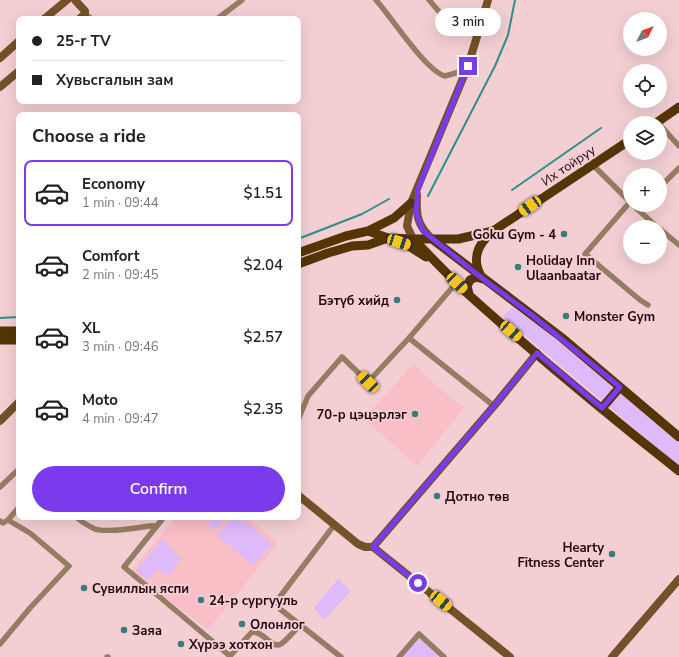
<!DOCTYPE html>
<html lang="en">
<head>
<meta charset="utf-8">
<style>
	body { margin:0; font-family:"Nunito Sans",sans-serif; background:#f6f6f6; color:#222; height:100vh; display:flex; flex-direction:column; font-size:15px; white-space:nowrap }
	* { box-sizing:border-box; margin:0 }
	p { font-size:13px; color:#767676 }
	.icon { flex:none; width:22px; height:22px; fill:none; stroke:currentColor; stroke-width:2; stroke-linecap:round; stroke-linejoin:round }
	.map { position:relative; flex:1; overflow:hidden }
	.panel { position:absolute; left:16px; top:112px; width:285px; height:408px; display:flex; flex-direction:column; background:#fff; border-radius:8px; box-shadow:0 4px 16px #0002 }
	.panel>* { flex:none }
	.banner { position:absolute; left:16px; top:16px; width:285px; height:88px; border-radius:8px; box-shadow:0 4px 16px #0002; display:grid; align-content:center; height:88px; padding:0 16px; background:#fff }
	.needle { width:26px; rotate:48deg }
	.tools { position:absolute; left:623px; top:12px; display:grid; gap:8px }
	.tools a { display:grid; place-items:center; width:44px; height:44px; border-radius:50%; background:#fff; box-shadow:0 4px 16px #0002; font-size:20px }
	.end { position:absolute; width:18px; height:18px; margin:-9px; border:5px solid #7c3aed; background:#fff; box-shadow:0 0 0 2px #fff }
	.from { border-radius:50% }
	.bubble { position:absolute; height:28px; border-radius:14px; background:#fff; box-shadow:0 4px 16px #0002; font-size:13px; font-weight:600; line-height:28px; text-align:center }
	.car { position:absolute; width:12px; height:24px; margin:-12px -6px; border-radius:5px; box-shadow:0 0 3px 1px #0007; background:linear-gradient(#f5c518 24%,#345 0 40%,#f5c518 0 76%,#345 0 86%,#f5c518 0) }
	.banner b { display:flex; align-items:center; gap:14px; height:38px; font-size:15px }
	.banner b+b { border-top:1px solid #e0e0e0 }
	.banner i { width:10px; height:10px; background:#222 }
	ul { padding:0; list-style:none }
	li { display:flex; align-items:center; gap:12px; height:66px; margin:0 8px 6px; padding:0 8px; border:2px solid transparent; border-radius:8px }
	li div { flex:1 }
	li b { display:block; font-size:15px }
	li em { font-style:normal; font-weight:600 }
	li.active { border-color:#7c3aed }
	li>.icon { width:36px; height:36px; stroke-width:1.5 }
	h2 { padding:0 16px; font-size:18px; line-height:48px }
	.action { display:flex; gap:8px; margin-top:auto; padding:8px 16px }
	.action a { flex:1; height:46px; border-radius:24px; background:#7c3aed; color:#fff; font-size:16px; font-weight:600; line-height:46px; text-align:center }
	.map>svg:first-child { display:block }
	.built { fill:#f9bec6 }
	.green { fill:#debafa }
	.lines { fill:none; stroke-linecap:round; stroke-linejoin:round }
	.stream { stroke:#308e88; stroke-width:2 }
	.street { stroke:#957d63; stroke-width:5.5 }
	.secondary { stroke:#745128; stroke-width:8 }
	.primary { stroke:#553506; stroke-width:9 }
	.route { stroke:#7c3aed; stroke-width:5 }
	.poi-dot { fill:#367e7a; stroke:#f3ced3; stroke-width:1.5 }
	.labels { text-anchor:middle; stroke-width:4; stroke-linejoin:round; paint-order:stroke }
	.street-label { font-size:13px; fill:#25070e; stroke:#f3ced3 }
	.poi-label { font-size:13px; font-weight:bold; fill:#25070e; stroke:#f3ced3; text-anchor:start }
</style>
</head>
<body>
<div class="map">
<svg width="679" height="657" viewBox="0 0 679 657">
	<rect width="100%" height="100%" fill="#f3ced3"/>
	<path class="built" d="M413,364l25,23 26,21 -47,58 -53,-47z
		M176,517h71l31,26 -70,87 -77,-59z"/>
	<path class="green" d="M512,307l28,19 139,117v23l-176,-149z
		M214,517h12l-11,13 -7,-5z
		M232,517h7l33,27 -18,22 -37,-30z
		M162,539l19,20 -12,16 -12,-5 -9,11 -12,-10z
		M338,579l13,12 -27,29 -10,-12z
		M419,638l20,17 -2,2h-34z"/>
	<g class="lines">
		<path class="stream" d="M512,190l89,-62
			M428,196l67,-130 13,-31 7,-35
			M298,239l64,-25 27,-15
			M0,318l19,-1"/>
		<path class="street" d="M376,0c16,18 50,71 69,76l11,-3 11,-7
			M429,0c9,10 26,32 40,33 3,0 7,-1 10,-1
			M85,14l7,5
			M217,19l25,-19
			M660,125l19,21
			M593,165l37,37
			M660,187l19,-19
			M630,202l-45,52 55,46 8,5
			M633,205l24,22
			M637,209l5,-4
			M660,229l19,16
			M409,338l85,68
			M298,420l10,-24 34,-39 26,25 41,-44 42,-49 6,-6
			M0,487l19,-18
			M76,517c6,5 12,9 19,12 12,4 41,-1 54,-3h8
			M164,517l-40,50 106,89
			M0,521l3,2 5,-3 11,-13
			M335,524l-56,74 -1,6 2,5 61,48
			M0,644l30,-36 39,-42 -39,-33 -22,-13
			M107,657h1
			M229,657l23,-25c12,-1 19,17 29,12 7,-5 13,-13 19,-19
			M399,657l20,-23 25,23"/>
		<path class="secondary" d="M75,0l10,11v3l-6,5
			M44,19l23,-19
			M0,58l19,-17
			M0,87l19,-16
			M417,195c-1,20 0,30 15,44
			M413,239l-6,-13 4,-23 57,-137 20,-66
			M0,421l19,-19
			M298,495l60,49 7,3h8l137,110
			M373,547l121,-141 43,-53
			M612,657l67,-78"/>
		<path class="primary" d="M656,123l23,-16
			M368,231l26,-13 17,-15
			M413,239c19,19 37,38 56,56 68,61 139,120 210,176
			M432,239l129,98 118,100
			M397,242l10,3 19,12
			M298,253l48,-17 22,-5 20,7 25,1h45l35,-8 137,-91
			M298,264l30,-11 24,-7 16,-1 20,-7
			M481,276c-9,-16 -4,-31 10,-43
			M469,294l-2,-8 3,-6 6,-3 7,2
			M0,331h19
			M0,340h19
			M602,408l18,-21"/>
	</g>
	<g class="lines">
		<path class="route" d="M418,583l-45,-36 121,-141 43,-53 65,55 18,-21 -87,-71 -50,-37 -60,-48 -7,-18 2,-24 50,-123"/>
	</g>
	<g class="poi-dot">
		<circle cx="564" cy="234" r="4"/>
		<circle cx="518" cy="267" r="4"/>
		<circle cx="397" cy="300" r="4"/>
		<circle cx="566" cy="316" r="4"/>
		<circle cx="415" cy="414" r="4"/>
		<circle cx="437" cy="496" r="4"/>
		<circle cx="612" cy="554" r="4"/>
		<circle cx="84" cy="588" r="4"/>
		<circle cx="201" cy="600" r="4"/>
		<circle cx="242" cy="624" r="4"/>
		<circle cx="124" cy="630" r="4"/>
		<circle cx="181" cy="644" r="4"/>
	</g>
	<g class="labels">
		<g class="street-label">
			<text transform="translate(568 165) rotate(-34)" y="5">Их тойруу</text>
		</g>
		<g class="poi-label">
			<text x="556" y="239" text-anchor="end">Goku Gym - 4</text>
			<text x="526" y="265">Holiday Inn<tspan x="526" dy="15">Ulaanbaatar</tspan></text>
			<text x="389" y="305" text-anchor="end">Бэтүб хийд</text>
			<text x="574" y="321">Monster Gym</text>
			<text x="407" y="419" text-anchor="end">70-р цэцэрлэг</text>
			<text x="445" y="501">Дотно төв</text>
			<text x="604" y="552" text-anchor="end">Hearty<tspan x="604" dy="15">Fitness Center</tspan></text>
			<text x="92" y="593">Сувиллын яспи</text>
			<text x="209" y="605">24-р сургууль</text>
			<text x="250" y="629">Олонлог</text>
			<text x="132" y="635">Заяа</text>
			<text x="189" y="649">Хүрээ хотхон</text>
		</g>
	</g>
</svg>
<div class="tools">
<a><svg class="needle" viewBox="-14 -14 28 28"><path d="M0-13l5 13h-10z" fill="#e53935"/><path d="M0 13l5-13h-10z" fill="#767676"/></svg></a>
<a><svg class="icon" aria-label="locate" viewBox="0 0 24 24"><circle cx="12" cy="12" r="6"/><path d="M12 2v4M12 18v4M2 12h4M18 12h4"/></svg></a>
<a><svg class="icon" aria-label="layers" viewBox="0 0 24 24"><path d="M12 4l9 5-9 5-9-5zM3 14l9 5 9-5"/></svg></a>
<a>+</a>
<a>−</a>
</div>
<i class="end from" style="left:418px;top:583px"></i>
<i class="end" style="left:468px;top:66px"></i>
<div class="bubble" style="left:435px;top:8px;width:66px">3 min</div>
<i class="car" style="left:530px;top:206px;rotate:236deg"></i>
<i class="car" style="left:399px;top:242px;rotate:108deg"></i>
<i class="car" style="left:457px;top:283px;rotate:134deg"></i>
<i class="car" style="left:511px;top:331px;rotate:131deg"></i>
<i class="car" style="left:368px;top:382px;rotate:314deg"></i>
<i class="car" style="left:441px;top:601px;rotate:129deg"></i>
<div class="banner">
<b><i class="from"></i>25-r TV</b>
<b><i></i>Хувьсгалын зам</b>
</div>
<section class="panel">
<h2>Choose a ride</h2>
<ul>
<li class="active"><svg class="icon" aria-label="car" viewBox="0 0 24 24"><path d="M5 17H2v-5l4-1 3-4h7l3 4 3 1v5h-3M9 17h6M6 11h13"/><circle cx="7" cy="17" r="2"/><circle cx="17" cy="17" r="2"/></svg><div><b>Economy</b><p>1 min · 09:44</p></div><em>$1.51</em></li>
<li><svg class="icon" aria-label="car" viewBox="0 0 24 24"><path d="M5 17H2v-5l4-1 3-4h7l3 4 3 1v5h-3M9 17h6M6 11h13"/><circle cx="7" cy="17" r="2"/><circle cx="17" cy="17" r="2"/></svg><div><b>Comfort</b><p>2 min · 09:45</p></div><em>$2.04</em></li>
<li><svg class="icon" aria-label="car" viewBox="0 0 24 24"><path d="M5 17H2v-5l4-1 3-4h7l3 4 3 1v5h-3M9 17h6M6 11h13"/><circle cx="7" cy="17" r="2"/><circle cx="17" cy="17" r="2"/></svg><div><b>XL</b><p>3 min · 09:46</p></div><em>$2.57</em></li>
<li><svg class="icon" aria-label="car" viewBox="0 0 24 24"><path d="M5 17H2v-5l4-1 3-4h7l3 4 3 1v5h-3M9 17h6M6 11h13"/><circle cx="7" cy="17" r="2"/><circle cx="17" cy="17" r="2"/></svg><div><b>Moto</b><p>4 min · 09:47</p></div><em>$2.35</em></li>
</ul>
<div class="action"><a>Confirm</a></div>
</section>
</div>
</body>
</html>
